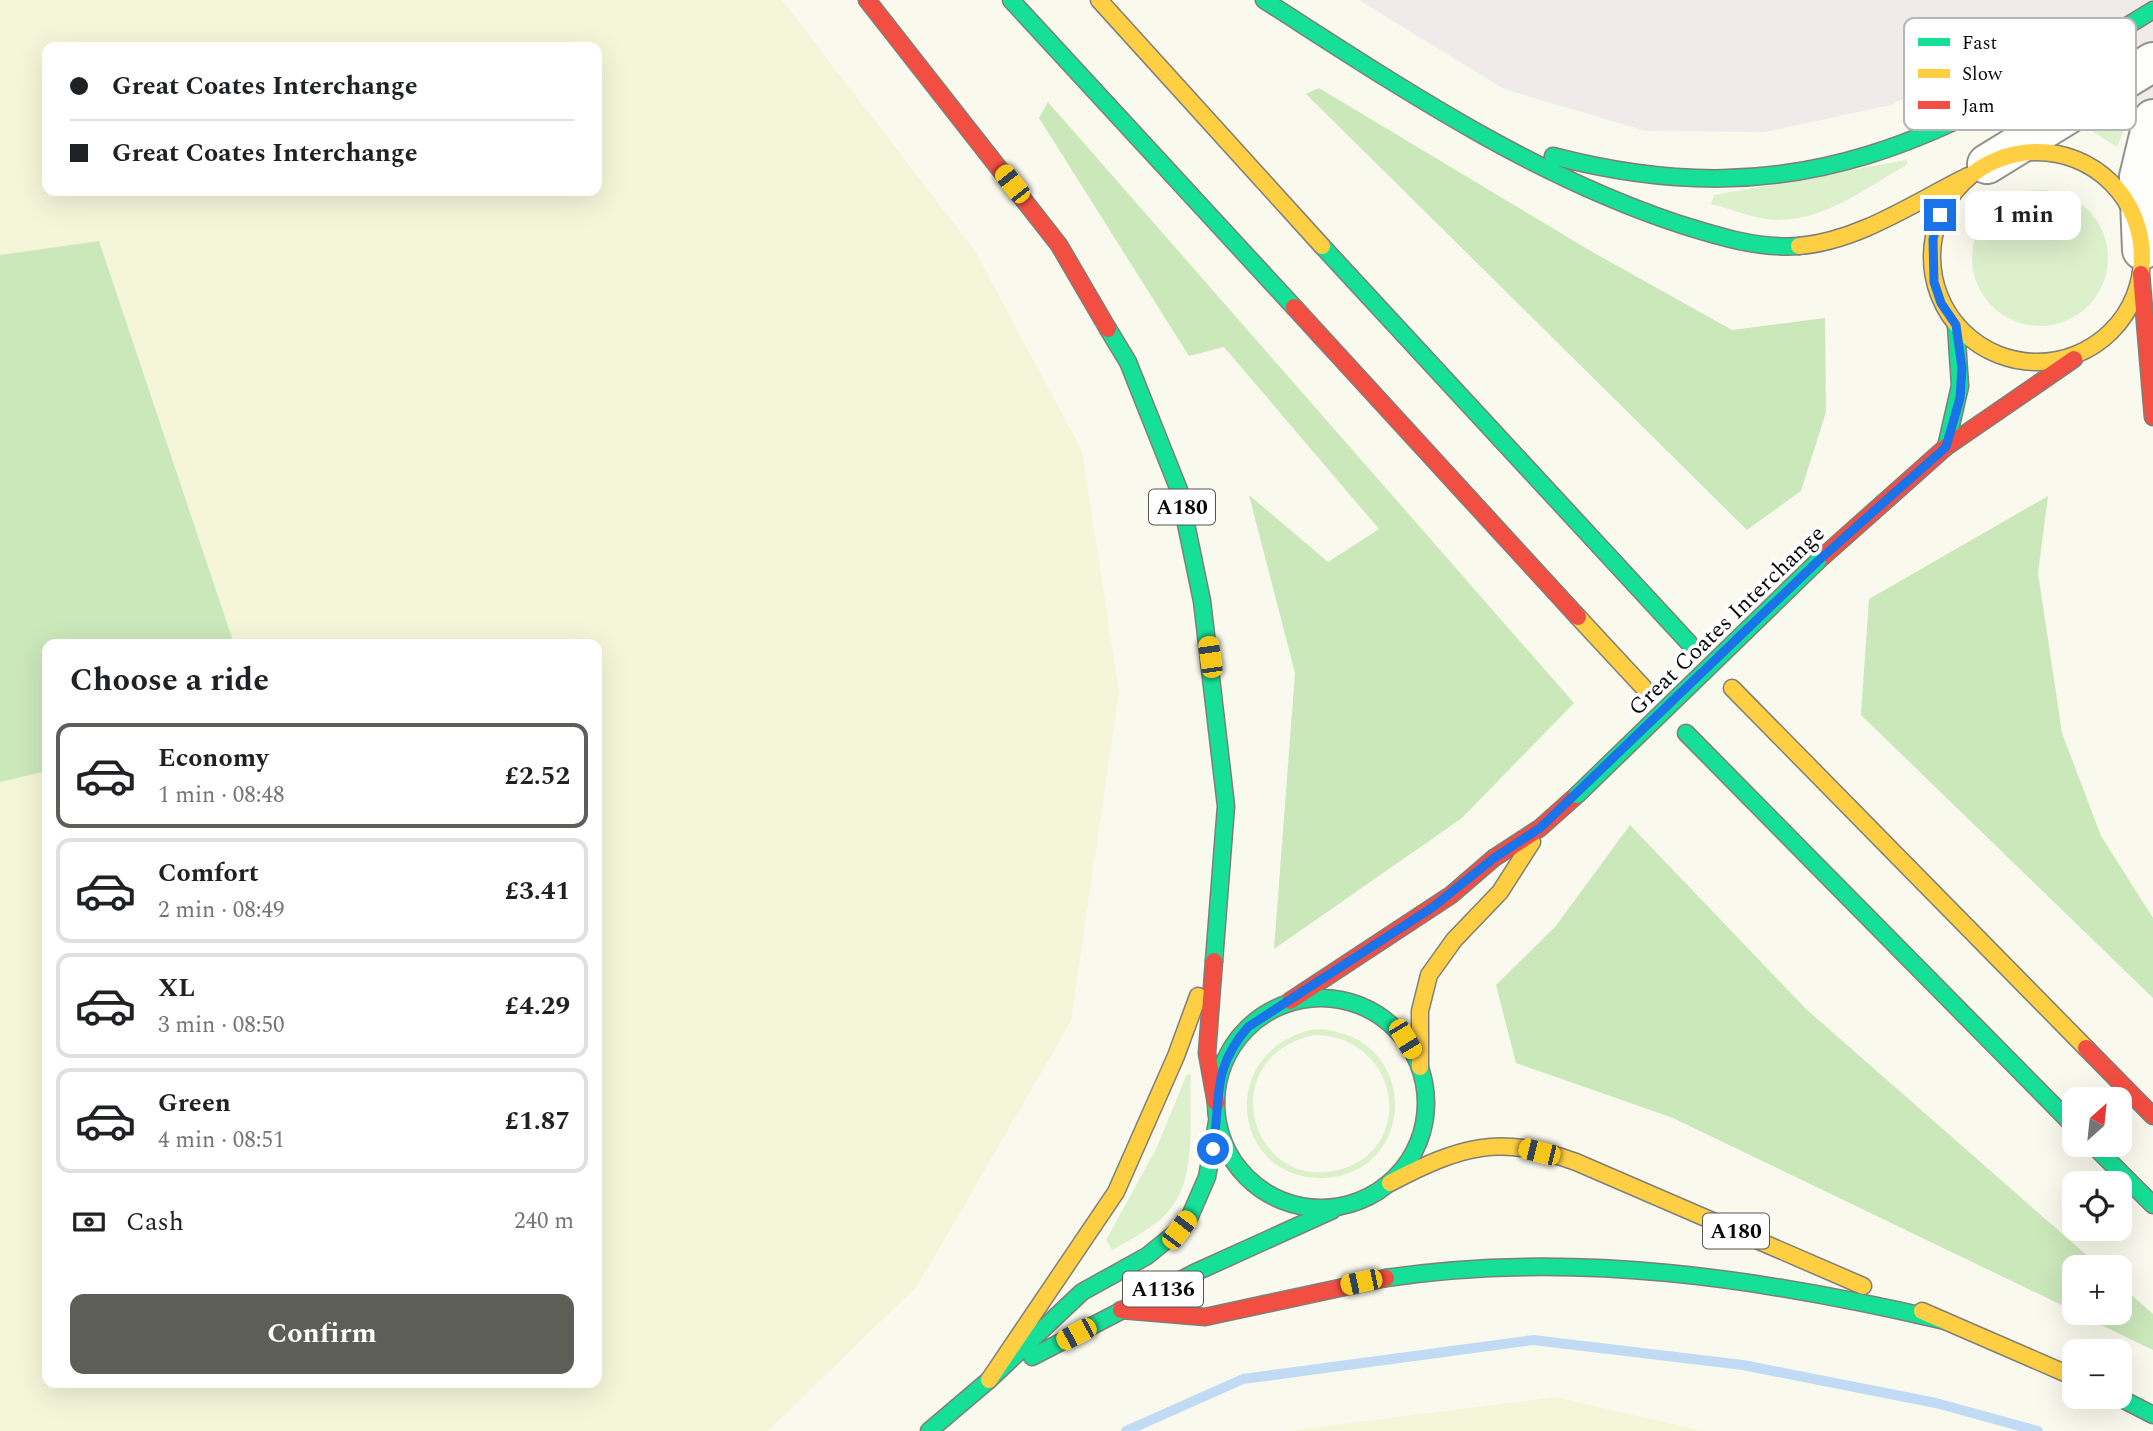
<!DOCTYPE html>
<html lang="en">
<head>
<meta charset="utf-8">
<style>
	body { margin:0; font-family:Spectral,serif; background:#f6f6f6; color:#202124; height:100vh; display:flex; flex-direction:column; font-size:26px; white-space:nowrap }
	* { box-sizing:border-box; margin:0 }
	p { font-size:23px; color:#757577 }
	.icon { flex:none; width:38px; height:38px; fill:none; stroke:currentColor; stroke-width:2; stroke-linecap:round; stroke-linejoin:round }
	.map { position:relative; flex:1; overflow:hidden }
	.drawer { position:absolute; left:42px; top:639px; width:560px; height:749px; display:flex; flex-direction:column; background:#fff; border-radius:14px; box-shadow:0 7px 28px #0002 }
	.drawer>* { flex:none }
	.guide { position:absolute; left:42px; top:42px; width:560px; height:154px; border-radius:14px; box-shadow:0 7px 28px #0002; display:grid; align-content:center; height:154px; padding:0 28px; background:#fff }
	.needle { width:46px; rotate:27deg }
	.fabs { position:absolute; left:2062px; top:1087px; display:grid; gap:14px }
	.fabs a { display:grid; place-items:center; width:70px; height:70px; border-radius:14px; background:#fff; box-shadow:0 7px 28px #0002; font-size:35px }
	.end { position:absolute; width:32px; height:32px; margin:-16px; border:9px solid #1a73e8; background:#fff; box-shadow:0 0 0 4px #fff }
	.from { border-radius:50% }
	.bubble { position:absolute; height:49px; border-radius:14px; background:#fff; box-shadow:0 7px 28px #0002; font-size:23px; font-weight:700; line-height:49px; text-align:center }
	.car { position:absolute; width:21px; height:42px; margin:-21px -10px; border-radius:9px; box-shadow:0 0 5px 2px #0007; background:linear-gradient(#f5c518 24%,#345 0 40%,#f5c518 0 76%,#345 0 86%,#f5c518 0) }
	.guide b { display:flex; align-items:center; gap:24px; height:66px; font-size:26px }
	.guide b+b { border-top:2px solid #e0e0e0 }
	.guide i { width:18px; height:18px; background:#202124 }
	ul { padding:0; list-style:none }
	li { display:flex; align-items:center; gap:21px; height:105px; margin:0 14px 10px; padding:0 14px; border:4px solid #e0e0e0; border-radius:14px }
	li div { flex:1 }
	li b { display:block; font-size:26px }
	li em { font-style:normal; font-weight:700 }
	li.current { border-color:#5e5e59 }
	li>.icon { width:63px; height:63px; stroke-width:1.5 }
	h2 { padding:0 28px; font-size:32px; line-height:84px }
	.pay { display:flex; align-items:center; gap:18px; height:77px; padding:0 28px; font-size:26px }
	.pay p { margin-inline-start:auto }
	.button { display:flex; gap:14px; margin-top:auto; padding:14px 28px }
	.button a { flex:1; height:80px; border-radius:14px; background:#5e5e59; color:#fff; font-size:28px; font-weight:700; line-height:80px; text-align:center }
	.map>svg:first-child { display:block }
	.industrial { fill:#f1eaeb }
	.farmland { fill:#f5f6d9; fill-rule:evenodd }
	.green { fill:#dcf0cc; fill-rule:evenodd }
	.forest { fill:#cbe8ba }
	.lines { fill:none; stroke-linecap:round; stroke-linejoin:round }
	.stream { stroke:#c2dbf4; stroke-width:10 }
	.street-casing { stroke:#92928c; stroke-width:42 }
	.fast-casing { stroke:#7f7f7a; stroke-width:19 }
	.slow-casing { stroke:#7f7f7a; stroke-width:19 }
	.jam-casing { stroke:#7f7f7a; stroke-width:19 }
	.street { stroke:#fefefc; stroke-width:38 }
	.fast { stroke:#16e098; stroke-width:16 }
	.slow { stroke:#ffcf43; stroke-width:16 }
	.jam { stroke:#f24e42; stroke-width:16 }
	.fast-bridge-casing { stroke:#7f7f7a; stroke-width:19; stroke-linecap:butt }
	.fast-bridge { stroke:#16e098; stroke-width:16 }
	.route { stroke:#1a73e8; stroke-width:9 }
	.labels { text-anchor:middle; stroke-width:7; stroke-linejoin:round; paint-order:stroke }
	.shield { fill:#fff; stroke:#545454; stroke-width:2 }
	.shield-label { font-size:21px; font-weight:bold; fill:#0a0a0a }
	.street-label { font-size:23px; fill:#0a0a0a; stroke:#fff }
	.key { fill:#fff; stroke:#b6b6b6; stroke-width:2 }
	.key-label { font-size:19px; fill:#0a0a0a }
</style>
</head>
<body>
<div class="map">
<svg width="2153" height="1431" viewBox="0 0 2153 1431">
	<rect width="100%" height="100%" fill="#f9f9ed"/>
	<path class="industrial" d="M1359,0h794v134l-109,-111 -153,82 -126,27 -119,-1 -142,-42z"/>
	<path class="farmland" d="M0,0h782l193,251 107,200 37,241 -48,329 -153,264 -150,146h-768zM47,47h550v144h-550zM47,644h550v738h-550z
		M1555,1397l148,34h-415z"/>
	<path class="green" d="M2132,93l5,4 -20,50 -35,-22z
		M1906,160l2,4c-42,24 -83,57 -133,56 -21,-1 -43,-11 -64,-16l3,-9z
		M1972 258a68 68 0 1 1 136 0a68 68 0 1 1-136 0Z
		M1314,1029c108,2 105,146 9,149 -90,3 -109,-126 -9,-149zM1314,1035c89,1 104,120 19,136 -84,16 -119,-114 -19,-136z
		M1187,1074l4,1c-3,42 8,105 -24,138 -15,16 -36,26 -55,37l-6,-10 50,-91z"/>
	<path class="forest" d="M1319,88l270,162 143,80 93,-12 1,94 -25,79 -54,39 -441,-436z
		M1048,102l526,601 -112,115 -188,131 21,-276 -46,-178 79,67 51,-33 -155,-182 -35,9 -150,-238z
		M99,241l135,403h-187v127l-47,11v-527z
		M2048,496l-10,77 24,160 39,103 52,82v80l-292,-283 8,-116z
		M1630,825l176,184 294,258h-26v44l-401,-193 -157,-55 -20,-78 59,-58z
		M2119,1284l34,30v36l-77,-37 43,-1z"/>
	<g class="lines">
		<path class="stream" d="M1126,1431l117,-52 290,-39 210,25 193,38 102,28"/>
		<g class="street-casing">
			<path id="street" d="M1987,164l166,-102
				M2142,250l-3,-73 14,-58"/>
		</g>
		<g class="fast-casing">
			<path id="fast" d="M1011,0l283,307
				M1264,0c133,85 264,174 415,224 38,12 79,25 120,22
				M1553,156c248,65 395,-20 600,-146
				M1322,246l367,397
				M1108,329l20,33 51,128 23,111 24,205 -12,155
				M1946,447l14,-61 -4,-61
				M1686,733l388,393
				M1216 1103a105 105 0 1 1 210 0a105 105 0 1 1-210 0Z
				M2092,1144l61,61
				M1386,1278c188,-28 375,0 559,43
				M1032,1357l162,-84 139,-63
				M2116,1396l37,19
				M929,1431l60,-51 93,-88 65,-36 32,-26 11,-14 17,-39 10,-55"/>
		</g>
		<g class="slow-casing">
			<path id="slow" d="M1099,0l223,246
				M1932 257a105 105 0 1 1 210 0a105 105 0 1 1-210 0Z
				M1799,246c60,-5 116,-44 169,-70
				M1578,617l65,70
				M1732,688l354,360
				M1420,1067v-56l9,-36 25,-35 46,-48 32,-50
				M1390,1183c71,-37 108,-49 186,-21l287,124
				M1922,1311l152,66
				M989,1380l127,-188 60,-136 22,-60"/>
		</g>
		<g class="jam-casing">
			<path id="jam" d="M867,0l192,245 49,84
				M2141,274l12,143
				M1294,307l284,310
				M1818,561l128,-114 128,-88
				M1214,961l-7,92 9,50
				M1290,1001l161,-106 43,-37 46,-30 37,-33
				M2086,1048l67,68
				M1121,1310l84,7 181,-39"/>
		</g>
		<use href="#street" class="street"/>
		<use href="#fast" class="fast"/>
		<use href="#slow" class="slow"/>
		<use href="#jam" class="jam"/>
		<g class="fast-bridge-casing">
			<path id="fast-bridge" d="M1577,795l241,-234"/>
		</g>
		<use href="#fast-bridge" class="fast-bridge"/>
	</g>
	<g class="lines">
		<path class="route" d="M1213,1149c8,-50 -2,-80 35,-122l185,-120 61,-49 46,-30 278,-267 128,-114 14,-49 2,-30 -6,-43 -15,-22 -7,-21 -1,-43 7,-24"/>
	</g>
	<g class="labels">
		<g class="shield">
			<rect x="1149" y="489.5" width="66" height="35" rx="5"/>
			<rect x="1703" y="1213.5" width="66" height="35" rx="5"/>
			<rect x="1123" y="1271.5" width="80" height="35" rx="5"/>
		</g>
		<g class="shield-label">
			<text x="1182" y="514">A180</text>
			<text x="1736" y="1238">A180</text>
			<text x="1163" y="1296">A1136</text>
		</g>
		<g class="street-label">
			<text transform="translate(1726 620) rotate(-44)" y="8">Great Coates Interchange</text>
		</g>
	</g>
	<rect x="1904" y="18" width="232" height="112" rx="10" class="key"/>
	<rect x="1918" y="38" width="32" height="8" fill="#16e098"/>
	<rect x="1918" y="69" width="32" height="9" fill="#ffcf43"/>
	<rect x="1918" y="101" width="32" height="8" fill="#f24e42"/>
	<g class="key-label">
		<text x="1962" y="49">Fast</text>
		<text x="1962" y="80">Slow</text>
		<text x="1962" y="112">Jam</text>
	</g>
</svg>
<div class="fabs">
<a><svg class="needle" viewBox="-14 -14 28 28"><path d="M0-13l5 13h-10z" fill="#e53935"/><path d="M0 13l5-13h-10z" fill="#757577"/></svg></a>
<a><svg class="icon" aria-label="locate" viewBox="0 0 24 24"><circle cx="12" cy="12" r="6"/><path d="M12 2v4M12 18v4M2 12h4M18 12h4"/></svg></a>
<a>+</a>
<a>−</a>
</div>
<i class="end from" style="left:1213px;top:1149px"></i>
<i class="end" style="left:1940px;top:215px"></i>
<div class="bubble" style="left:1965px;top:191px;width:116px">1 min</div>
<i class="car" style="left:1012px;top:184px;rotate:322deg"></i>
<i class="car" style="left:1210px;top:657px;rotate:352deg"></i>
<i class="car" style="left:1405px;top:1039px;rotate:149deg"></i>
<i class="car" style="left:1539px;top:1152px;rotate:284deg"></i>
<i class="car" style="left:1179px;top:1230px;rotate:37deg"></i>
<i class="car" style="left:1361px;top:1282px;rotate:258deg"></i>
<i class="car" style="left:1076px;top:1334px;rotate:242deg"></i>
<div class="guide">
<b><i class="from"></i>Great Coates Interchange</b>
<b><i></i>Great Coates Interchange</b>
</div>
<section class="drawer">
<h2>Choose a ride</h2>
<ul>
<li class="current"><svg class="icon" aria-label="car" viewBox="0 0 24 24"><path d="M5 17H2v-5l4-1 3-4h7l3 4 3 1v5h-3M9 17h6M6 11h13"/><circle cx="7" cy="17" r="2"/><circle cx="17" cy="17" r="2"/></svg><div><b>Economy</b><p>1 min · 08:48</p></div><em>£2.52</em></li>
<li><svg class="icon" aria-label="car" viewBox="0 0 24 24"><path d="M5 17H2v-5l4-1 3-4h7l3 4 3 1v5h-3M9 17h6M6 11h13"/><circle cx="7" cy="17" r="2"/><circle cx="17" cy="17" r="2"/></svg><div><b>Comfort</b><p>2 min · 08:49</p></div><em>£3.41</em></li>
<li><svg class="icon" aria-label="car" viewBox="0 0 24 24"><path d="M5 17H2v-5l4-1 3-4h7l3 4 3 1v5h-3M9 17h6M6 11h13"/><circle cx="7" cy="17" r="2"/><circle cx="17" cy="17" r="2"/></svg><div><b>XL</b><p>3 min · 08:50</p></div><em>£4.29</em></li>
<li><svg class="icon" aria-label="car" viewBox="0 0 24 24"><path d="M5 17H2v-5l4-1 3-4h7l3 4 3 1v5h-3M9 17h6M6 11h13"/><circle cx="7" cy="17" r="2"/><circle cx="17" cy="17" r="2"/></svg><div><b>Green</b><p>4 min · 08:51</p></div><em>£1.87</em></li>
</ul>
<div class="pay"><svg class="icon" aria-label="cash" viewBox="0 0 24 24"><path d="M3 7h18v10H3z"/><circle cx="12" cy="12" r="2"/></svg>Cash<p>240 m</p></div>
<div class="button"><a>Confirm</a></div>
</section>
</div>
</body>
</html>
